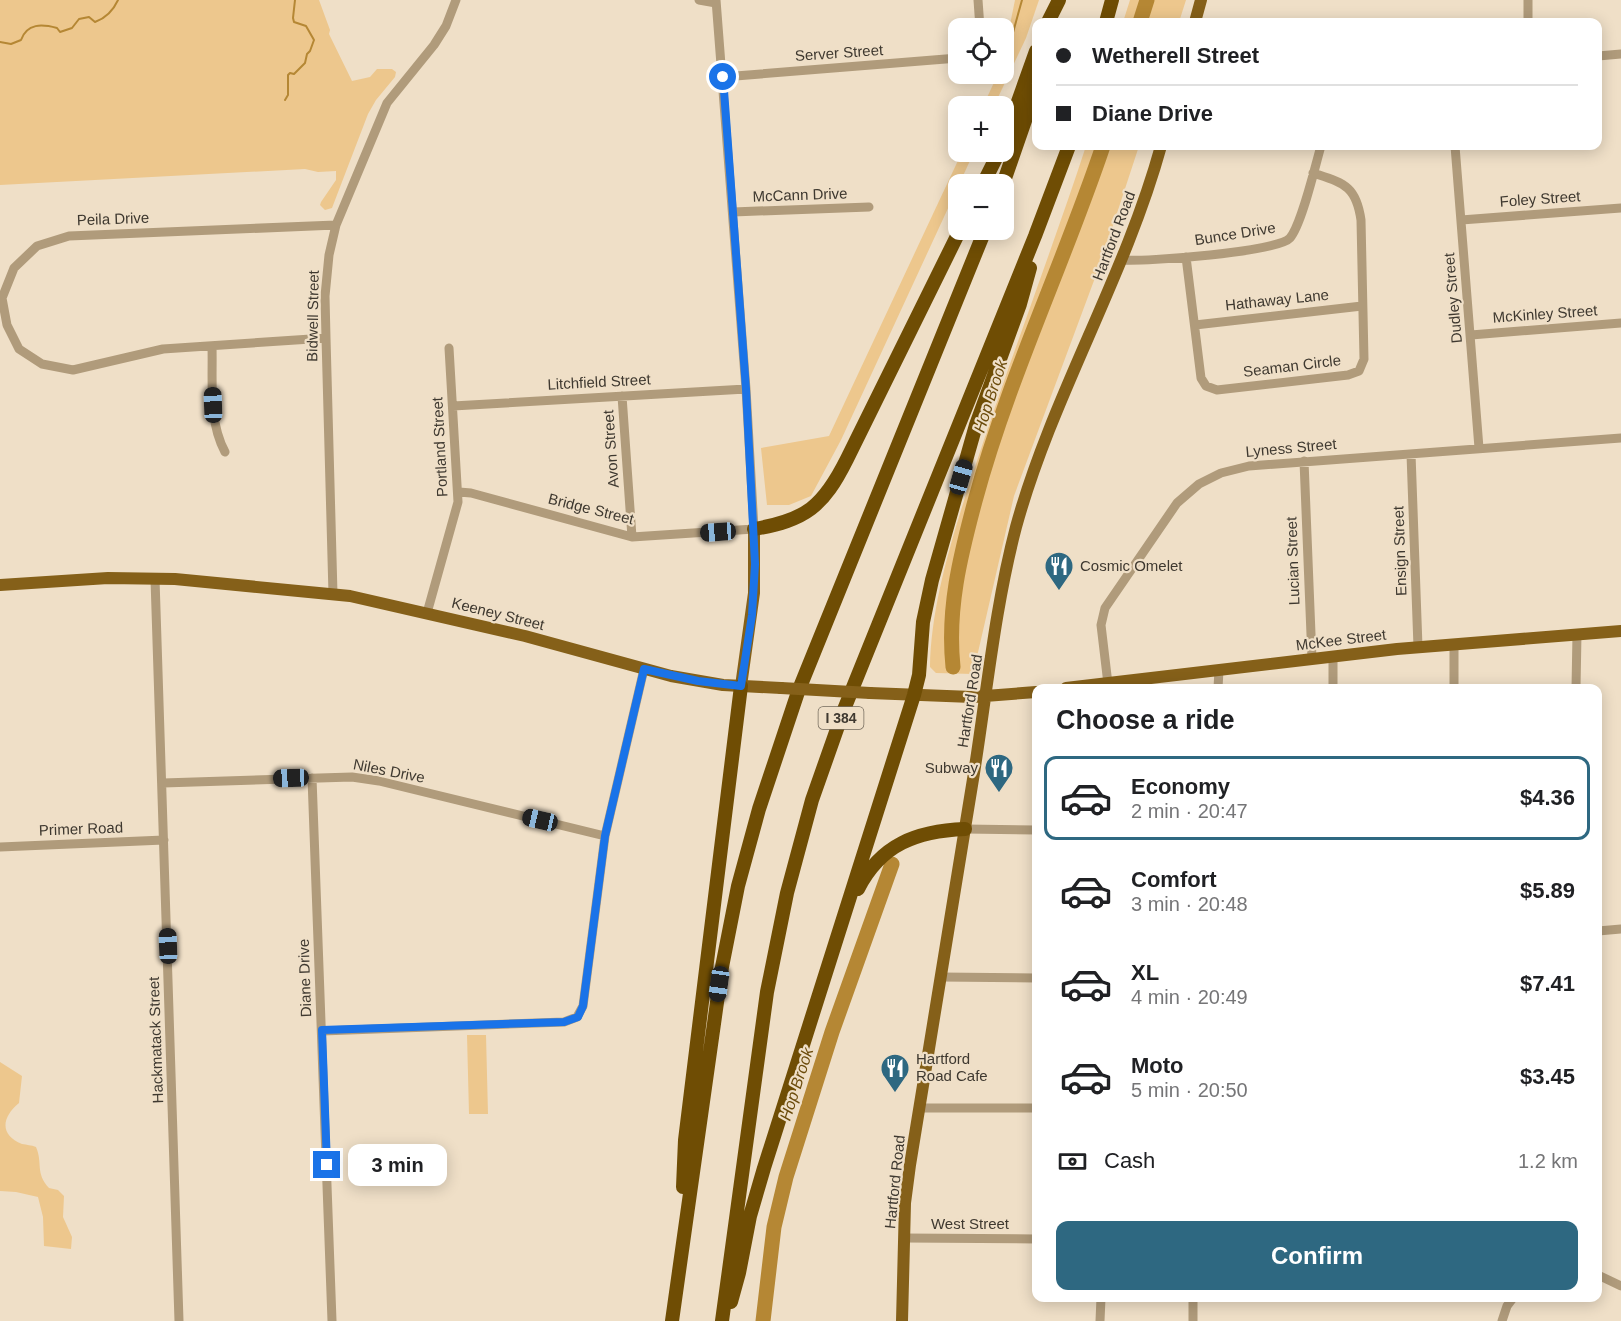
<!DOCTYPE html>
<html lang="en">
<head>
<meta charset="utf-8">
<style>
	body { margin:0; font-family:Arial,sans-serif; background:#f6f6f6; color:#202124; height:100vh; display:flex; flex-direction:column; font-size:22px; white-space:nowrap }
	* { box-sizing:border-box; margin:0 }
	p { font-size:20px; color:#757577 }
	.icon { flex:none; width:33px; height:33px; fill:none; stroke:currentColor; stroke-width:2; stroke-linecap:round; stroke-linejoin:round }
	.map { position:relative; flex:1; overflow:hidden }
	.drawer { position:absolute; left:1032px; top:684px; width:570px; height:618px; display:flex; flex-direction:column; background:#fff; border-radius:12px; box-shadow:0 3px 15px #0003 }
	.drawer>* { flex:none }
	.guide { position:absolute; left:1032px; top:18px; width:570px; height:132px; border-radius:12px; box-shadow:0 3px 15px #0003; display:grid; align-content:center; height:132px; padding:0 24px; background:#fff }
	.tools { position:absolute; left:948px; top:18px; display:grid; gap:12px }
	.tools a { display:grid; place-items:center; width:66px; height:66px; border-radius:12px; background:#fff; box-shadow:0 3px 15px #0003; font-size:30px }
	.end { position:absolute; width:27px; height:27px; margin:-14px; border:8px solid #1a73e8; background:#fff; box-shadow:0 0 0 3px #fff }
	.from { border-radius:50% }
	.bubble { position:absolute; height:42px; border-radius:12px; background:#fff; box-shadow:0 3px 15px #0003; font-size:20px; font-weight:800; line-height:42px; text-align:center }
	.car { position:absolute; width:18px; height:36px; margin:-18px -9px; border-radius:8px; box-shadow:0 0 4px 2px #0007; background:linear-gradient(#222 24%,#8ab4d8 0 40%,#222 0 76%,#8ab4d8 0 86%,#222 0) }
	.guide b { display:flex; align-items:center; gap:21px; height:57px; font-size:22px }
	.guide b+b { border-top:2px solid #e0e0e0 }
	.guide i { width:15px; height:15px; background:#202124 }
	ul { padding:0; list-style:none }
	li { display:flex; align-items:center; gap:18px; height:84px; margin:0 12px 9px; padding:0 12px; border:3px solid transparent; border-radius:12px }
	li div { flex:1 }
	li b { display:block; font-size:22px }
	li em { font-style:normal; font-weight:800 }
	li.on { border-color:#2e6881 }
	li>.icon { width:54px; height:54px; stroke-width:1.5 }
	h2 { padding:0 24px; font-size:27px; line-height:72px }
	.pay { display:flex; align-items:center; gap:15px; height:66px; padding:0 24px; font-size:22px }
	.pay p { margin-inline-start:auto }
	.primary-button { display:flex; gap:12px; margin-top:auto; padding:12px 24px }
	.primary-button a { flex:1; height:69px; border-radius:12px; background:#2e6881; color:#fff; font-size:24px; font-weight:800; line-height:69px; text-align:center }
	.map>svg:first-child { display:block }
	.green { fill:#edc78d }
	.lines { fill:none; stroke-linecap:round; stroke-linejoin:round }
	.stream { stroke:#b58734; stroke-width:2 }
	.river { stroke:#b58734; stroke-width:15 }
	.minor { stroke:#b09b7b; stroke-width:9 }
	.major { stroke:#856019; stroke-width:12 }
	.highway { stroke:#6f4d04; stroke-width:14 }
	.major-bridge { stroke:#856019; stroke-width:12 }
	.route { stroke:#1a73e8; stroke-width:8 }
	.labels { text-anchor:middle; stroke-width:4.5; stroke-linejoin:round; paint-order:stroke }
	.shield { fill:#efdfc7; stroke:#746b5d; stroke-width:1.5 }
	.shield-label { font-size:14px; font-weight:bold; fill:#3f3930 }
	.street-label { font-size:15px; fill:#3f3930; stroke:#efdfc7 }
	.poi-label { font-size:15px; fill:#3f3930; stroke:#efdfc7; text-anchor:start }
	.water-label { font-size:16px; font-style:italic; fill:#6b4b0b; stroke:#efdfc7 }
</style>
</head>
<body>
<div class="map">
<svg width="1621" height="1321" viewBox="0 0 1621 1321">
	<rect width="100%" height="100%" fill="#efdfc7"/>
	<path class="green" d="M0,0h319l11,30 -1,4 23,47 18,-4 7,-8h15l4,3 -1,5 -19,23 -8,14 -36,94 -7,2 -5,-5 1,-3 15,-22v-9l-18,1 -13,-3 -305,16z
		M1015,0h24l-13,38 -32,68h-11l15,-32h6v-20z
		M1130,0h56l-7,22h-56z
		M1086,146h53l-37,113 -88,237 -41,178 -37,-1 -6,-6c1,-68 27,-146 49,-212 34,-104 73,-205 107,-309z
		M962,152h12l-133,288 -30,56 -22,9h-22l-6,-57 68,-12z
		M467,1035h19l2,79h-19z
		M0,1062l22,14 -3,27c-18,15 -19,32 3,41 5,1 9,1 14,3 7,16 -1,26 13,41l9,2 6,6 -1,21 9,20 -1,12 -27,-3 -1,-29 -5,-20 -22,-5 -16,-1z"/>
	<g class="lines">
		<path class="stream" d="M0,42l11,2 10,-4c6,-17 21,-16 36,-12l3,4 12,-4 7,-9 10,-2 6,5c11,-4 18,-11 23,-22
			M1007,54l15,-54
			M285,100l3,-5v-20l2,-2 4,1 11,-11 2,-9 3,-3 4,-11 -8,-14 -12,-4 -1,-4 2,-18"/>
		<path class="river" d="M1140,22l7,-22
			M953,667c-6,-58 7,-110 22,-166 33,-122 88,-236 128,-355
			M763,1321l11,-94 12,-50 46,-145 60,-168"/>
		<path class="minor" d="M699,0l17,3
			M978,0l2,28
			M1528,0v22
			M1598,56l23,-2
			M723,77l235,-19
			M1455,146l24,302
			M733,212l136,-5
			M1461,220l160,-12
			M1186,257l15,121 5,8 11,4 131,-15 11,-4 5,-12 -3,-139c-5,-35 -18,-37 -48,-47
			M1122,260c23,2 156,-8 168,-22 12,-14 25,-72 31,-92
			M1195,325l167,-19
			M1471,335l150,-12
			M326,338l-163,11 -90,21 -31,-6 -23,-15 -12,-24 -5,-27 12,-30 23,-22 32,-10 267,-11
			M212,346c1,35 -4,75 13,106
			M622,396l10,141
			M453,406l293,-17
			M1411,454l7,193
			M1304,461l8,198
			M459,492l12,1 161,44 122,-8 -8,-140 -30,-389
			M155,579l24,742
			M333,594l-7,-256 -1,-42 4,-41 7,-30 51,-122 47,-58 12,-19 10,-26
			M427,613l31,-111 -9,-154
			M1108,684l-7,-59 4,-17 72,-105 22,-19 22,-11 28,-7 372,-28
			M1218,688l1,-18
			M1333,688v-32
			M1454,688v-44
			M1576,688l1,-54
			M312,778l20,543
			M163,783l189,-6 27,4 226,55
			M965,829l71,1
			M0,847l164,-7
			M1598,931l23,-2
			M940,977l96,1
			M322,1031l242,-9 13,-5 6,-11 22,-170 39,-167
			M919,1108h117
			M904,1238l132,1
			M1598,1275l23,11
			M1100,1321l1,-23
			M1193,1321v-23
			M1502,1321l5,-15 6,-8"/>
		<path class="major" d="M1195,22l6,-22
			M0,585l108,-7 67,1 175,17 175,40 146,40 52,9 58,3
			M741,686l13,-93v-64
			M1066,688l331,-39 224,-18
			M870,693l102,4 64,-5
			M902,1321l3,-118 5,-38c21,-131 43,-261 64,-392 13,-82 21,-166 42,-246 36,-131 109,-250 145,-381"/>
		<path class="highway" d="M1048,22l11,-22
			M1106,22l6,-22
			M1004,141l32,-90
			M983,184l16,-32
			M1003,184l33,-95
			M754,529c52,-9 69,-22 93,-70l113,-229
			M858,889c23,-45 59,-58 107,-60
			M683,1187l2,-47 56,-454
			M731,1302l8,-29 11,-57 14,-48 150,-473 5,-20 4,-53 9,-42 44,-155 44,-121 10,-36
			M672,1321l50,-354 16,-81 21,-77 39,-117 187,-462
			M722,1321l45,-329 20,-99 25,-93 31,-88 192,-476 34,-90"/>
		<path class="major-bridge" d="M781,688l89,5"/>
	</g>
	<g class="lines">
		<path class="route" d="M327,1165l-5,-135 242,-8 14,-5 5,-11 22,-170 39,-167 54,12 43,5 11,-71 3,-51 -9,-175 -23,-312"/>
	</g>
	<defs>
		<g id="restaurant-pin" transform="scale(1.5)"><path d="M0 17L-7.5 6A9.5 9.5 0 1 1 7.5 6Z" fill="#2e6881" stroke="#efdfc7"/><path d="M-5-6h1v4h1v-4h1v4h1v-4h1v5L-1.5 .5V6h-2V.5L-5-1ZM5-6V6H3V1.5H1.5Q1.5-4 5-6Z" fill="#fff"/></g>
	</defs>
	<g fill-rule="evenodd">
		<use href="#restaurant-pin" x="1059" y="566"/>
		<use href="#restaurant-pin" x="999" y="768"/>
		<use href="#restaurant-pin" x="895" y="1068"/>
	</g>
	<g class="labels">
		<rect class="shield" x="818.5" y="707" width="45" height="22" rx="4.5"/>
		<g class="shield-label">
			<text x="841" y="723">I 384</text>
		</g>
		<g class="street-label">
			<text transform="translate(839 53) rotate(-4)" y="5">Server Street</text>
			<text transform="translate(800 195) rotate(-2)" y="5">McCann Drive</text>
			<text transform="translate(1540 199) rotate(-4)" y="5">Foley Street</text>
			<text transform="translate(113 219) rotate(-2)" y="5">Peila Drive</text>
			<text transform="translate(1235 234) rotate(-9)" y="5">Bunce Drive</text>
			<text transform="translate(1114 236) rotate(-69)" y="5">Hartford Road</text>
			<text transform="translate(1453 298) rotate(-95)" y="5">Dudley Street</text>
			<text transform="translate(1277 300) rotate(-6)" y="5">Hathaway Lane</text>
			<text transform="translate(1545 314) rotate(-4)" y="5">McKinley Street</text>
			<text transform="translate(313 316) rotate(-89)" y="5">Bidwell Street</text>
			<text transform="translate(1292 366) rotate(-7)" y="5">Seaman Circle</text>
			<text transform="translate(599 382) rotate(-3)" y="5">Litchfield Street</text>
			<text transform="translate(440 447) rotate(-93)" y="5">Portland Street</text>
			<text transform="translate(1291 448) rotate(-5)" y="5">Lyness Street</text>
			<text transform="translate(611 449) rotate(-94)" y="5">Avon Street</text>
			<text transform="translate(591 509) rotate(14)" y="5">Bridge Street</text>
			<text transform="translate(1400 551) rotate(-92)" y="5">Ensign Street</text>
			<text transform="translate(1293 561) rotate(-92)" y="5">Lucian Street</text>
			<text transform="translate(498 614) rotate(14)" y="5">Keeney Street</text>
			<text transform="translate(1341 640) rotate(-7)" y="5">McKee Street</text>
			<text transform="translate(970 701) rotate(-81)" y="5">Hartford Road</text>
			<text transform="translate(389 771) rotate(11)" y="5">Niles Drive</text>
			<text transform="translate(81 829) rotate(-2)" y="5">Primer Road</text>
			<text transform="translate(305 978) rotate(-92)" y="5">Diane Drive</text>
			<text transform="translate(156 1040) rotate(-92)" y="5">Hackmatack Street</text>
			<text transform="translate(895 1182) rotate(-84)" y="5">Hartford Road</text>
			<text x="970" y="1229">West Street</text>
		</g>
		<g class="poi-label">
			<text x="1080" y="571">Cosmic Omelet</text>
			<text x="978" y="773" text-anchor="end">Subway</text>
			<text x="916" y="1064">Hartford<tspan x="916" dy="17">Road Cafe</tspan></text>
		</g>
		<g class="water-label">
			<text transform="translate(990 396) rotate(-72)" y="6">Hop Brook</text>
			<text transform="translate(796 1084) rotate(-72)" y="6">Hop Brook</text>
		</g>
	</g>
</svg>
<div class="tools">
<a><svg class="icon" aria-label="locate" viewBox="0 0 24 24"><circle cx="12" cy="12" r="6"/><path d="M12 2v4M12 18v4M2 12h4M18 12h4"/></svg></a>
<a>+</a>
<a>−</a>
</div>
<i class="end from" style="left:723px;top:77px"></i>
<i class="end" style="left:327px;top:1165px"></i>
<div class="bubble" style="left:348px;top:1144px;width:99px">3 min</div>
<i class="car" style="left:213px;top:405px;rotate:358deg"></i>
<i class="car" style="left:961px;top:477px;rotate:16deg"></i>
<i class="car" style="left:718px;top:532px;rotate:266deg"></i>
<i class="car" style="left:291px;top:778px;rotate:268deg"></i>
<i class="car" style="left:540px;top:820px;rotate:283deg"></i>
<i class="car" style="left:168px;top:946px;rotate:358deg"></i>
<i class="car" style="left:719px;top:984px;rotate:188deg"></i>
<div class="guide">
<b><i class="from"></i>Wetherell Street</b>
<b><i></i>Diane Drive</b>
</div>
<section class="drawer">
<h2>Choose a ride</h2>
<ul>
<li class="on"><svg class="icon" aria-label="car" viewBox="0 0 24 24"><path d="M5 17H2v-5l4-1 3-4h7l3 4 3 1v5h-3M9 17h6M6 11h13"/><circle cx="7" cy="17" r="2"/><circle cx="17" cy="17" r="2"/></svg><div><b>Economy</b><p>2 min · 20:47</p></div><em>$4.36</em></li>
<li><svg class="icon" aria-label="car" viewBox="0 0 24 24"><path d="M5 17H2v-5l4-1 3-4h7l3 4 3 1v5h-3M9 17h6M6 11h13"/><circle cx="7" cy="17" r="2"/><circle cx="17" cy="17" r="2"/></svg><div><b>Comfort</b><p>3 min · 20:48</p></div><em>$5.89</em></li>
<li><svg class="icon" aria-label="car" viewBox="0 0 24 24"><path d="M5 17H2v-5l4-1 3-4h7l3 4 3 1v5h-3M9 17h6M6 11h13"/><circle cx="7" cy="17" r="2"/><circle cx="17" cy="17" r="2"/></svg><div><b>XL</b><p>4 min · 20:49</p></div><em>$7.41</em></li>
<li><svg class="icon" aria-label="car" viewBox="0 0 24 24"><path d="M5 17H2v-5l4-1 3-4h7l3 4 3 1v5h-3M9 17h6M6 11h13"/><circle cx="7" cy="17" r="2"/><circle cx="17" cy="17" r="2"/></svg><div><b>Moto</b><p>5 min · 20:50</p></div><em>$3.45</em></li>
</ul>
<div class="pay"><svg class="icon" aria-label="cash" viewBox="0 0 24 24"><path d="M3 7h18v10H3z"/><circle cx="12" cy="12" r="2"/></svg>Cash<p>1.2 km</p></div>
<div class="primary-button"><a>Confirm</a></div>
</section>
</div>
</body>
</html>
